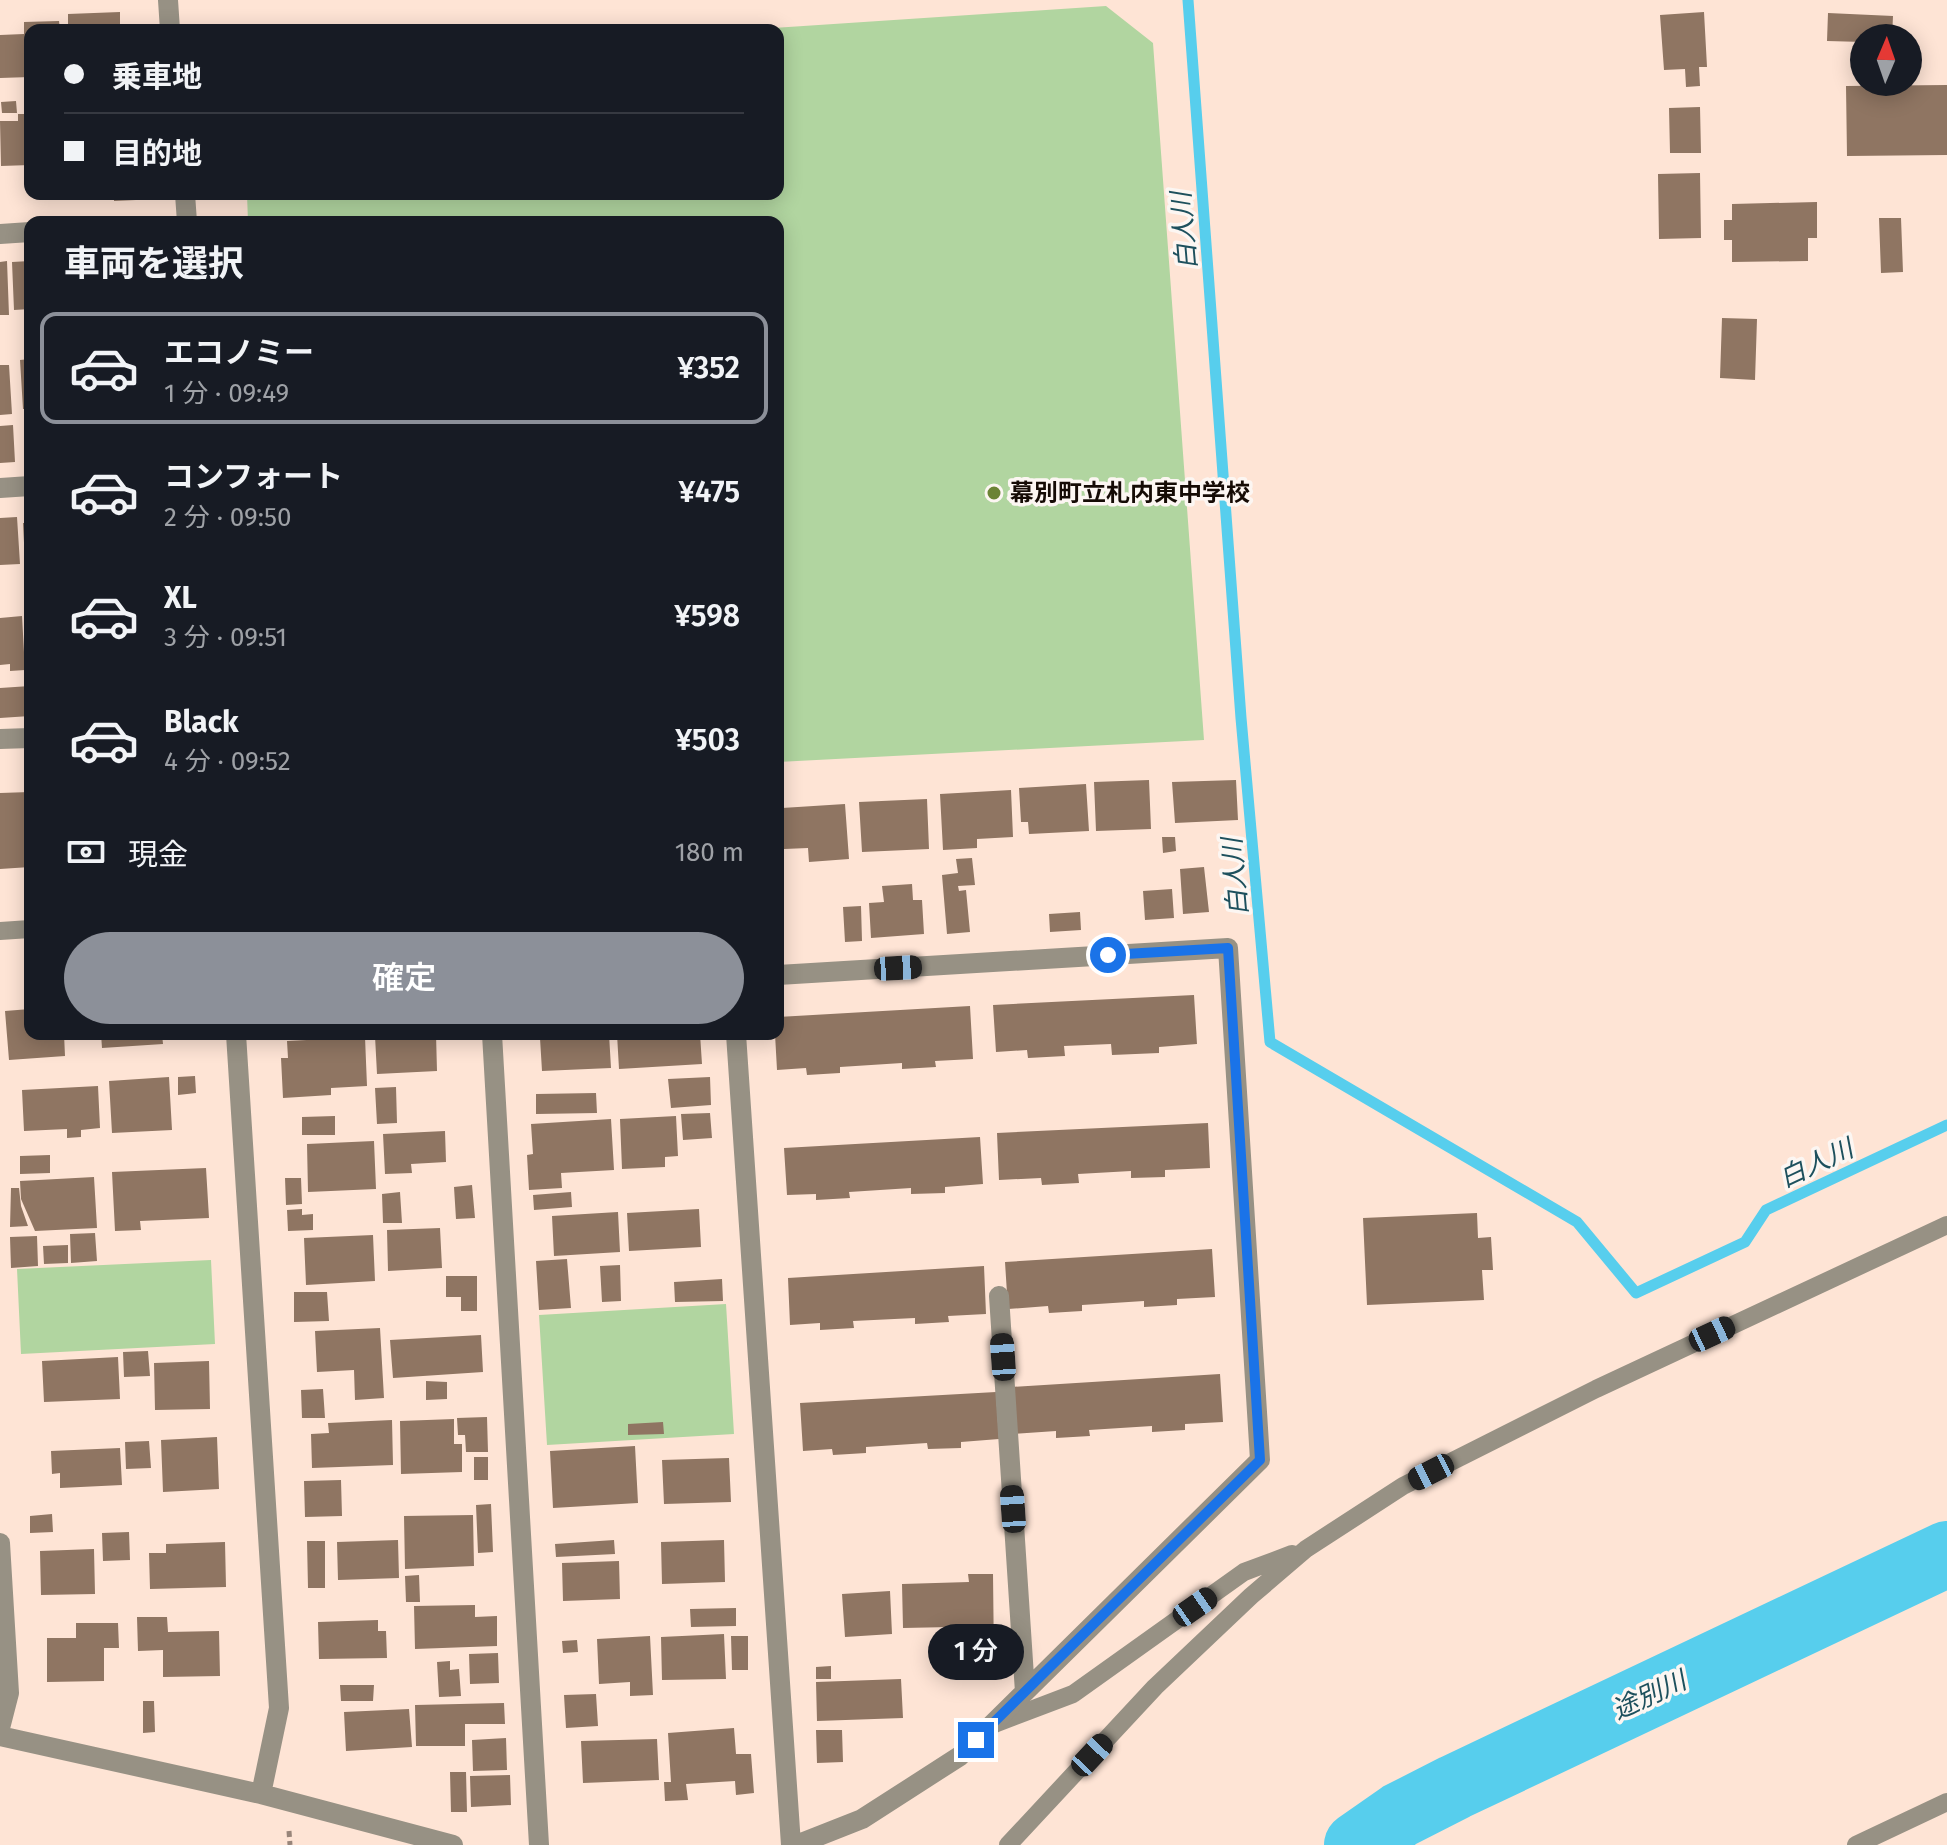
<!DOCTYPE html>
<html lang="ja">
<head>
<meta charset="utf-8">
<style>
	body { margin:0; font-family:"Fira Sans","Noto Sans JP",sans-serif; background:#242831; color:#f1f3f6; height:100vh; display:flex; flex-direction:column; font-size:30px; white-space:nowrap }
	* { box-sizing:border-box; margin:0 }
	p { font-size:26px; color:#9ea1a6 }
	.icon { flex:none; width:44px; height:44px; fill:none; stroke:currentColor; stroke-width:2; stroke-linecap:round; stroke-linejoin:round }
	.map { position:relative; flex:1; overflow:hidden }
	.panel { position:absolute; left:24px; top:216px; width:760px; height:824px; display:flex; flex-direction:column; background:#171b24; border-radius:16px; box-shadow:0 4px 20px #0003 }
	.panel>* { flex:none }
	.banner { position:absolute; left:24px; top:24px; width:760px; height:176px; border-radius:16px; box-shadow:0 4px 20px #0003; display:grid; align-content:center; height:176px; padding:0 40px; background:#171b24 }
	.needle { width:52px; rotate:2deg }
	.controls { position:absolute; left:1850px; top:24px; display:grid; gap:16px }
	.controls a { display:grid; place-items:center; width:72px; height:72px; border-radius:50%; background:#171b24; box-shadow:0 4px 20px #0003; font-size:40px }
	.end { position:absolute; width:36px; height:36px; margin:-18px; border:10px solid #1a73e8; background:#fff; box-shadow:0 0 0 4px #fff }
	.from { border-radius:50% }
	.bubble { position:absolute; height:56px; border-radius:28px; background:#171b24; box-shadow:0 4px 20px #0003; font-size:26px; font-weight:600; line-height:56px; text-align:center }
	.car { position:absolute; width:24px; height:48px; margin:-24px -12px; border-radius:10px; box-shadow:0 0 6px 2px #0007; background:linear-gradient(#222 24%,#8ab4d8 0 40%,#222 0 76%,#8ab4d8 0 86%,#222 0) }
	.banner b { display:flex; align-items:center; gap:28px; height:76px; font-size:30px }
	.banner b+b { border-top:2px solid #363941 }
	.banner i { width:20px; height:20px; background:#f1f3f6 }
	ul { padding:0; list-style:none }
	li { display:flex; align-items:center; gap:24px; height:112px; margin:0 16px 12px; padding:0 24px; border:4px solid transparent; border-radius:16px }
	li div { flex:1 }
	li b { display:block; font-size:30px }
	li em { font-style:normal; font-weight:600 }
	li.selected { border-color:#8c9099 }
	li>.icon { width:72px; height:72px; stroke-width:1.5 }
	h2 { padding:0 40px; font-size:36px; line-height:96px }
	.pay { display:flex; align-items:center; gap:20px; height:88px; padding:0 40px; font-size:30px }
	.pay p { margin-inline-start:auto }
	.cta { display:flex; gap:16px; margin-top:auto; padding:16px 40px }
	.cta a { flex:1; height:92px; border-radius:48px; background:#8c9099; color:#fff; font-size:32px; font-weight:600; line-height:92px; text-align:center }
	.map>svg:first-child { display:block }
	.green { fill:#b1d5a0 }
	.lines { fill:none; stroke-linecap:round; stroke-linejoin:round }
	.stream { stroke:#57ceed; stroke-width:11 }
	.river { stroke:#57ceed; stroke-width:66 }
	.building { fill:#8f7562 }
	.path { stroke:#98857a; stroke-width:5; stroke-dasharray:6 4; stroke-linecap:butt }
	.lane { stroke:#979184; stroke-width:18 }
	.street { stroke:#979184; stroke-width:20 }
	.route { stroke:#1a73e8; stroke-width:10 }
	.poi-dot { fill:#6b8335; stroke:#fcf6f2; stroke-width:3 }
	.labels { text-anchor:middle; stroke-width:7; stroke-linejoin:round; paint-order:stroke }
	.poi-label { font-size:24px; font-weight:bold; fill:#150b05; stroke:#fcf6f2; text-anchor:start }
	.water-label { font-size:26px; font-style:italic; fill:#1d505d; stroke:#fcf6f2 }
</style>
</head>
<body>
<div class="map">
<svg width="1947" height="1845" viewBox="0 0 1947 1845">
	<rect width="100%" height="100%" fill="#fee4d5"/>
	<path class="green" d="M1106,6l47,37 51,697 -426,22v-540h-530l-1,-28h531v-164h-33z
		M211,1260l4,84 -194,10 -4,-85z
		M726,1304l8,130 -187,11 -8,-130z"/>
	<g class="lines">
		<path class="stream" d="M1188,0l53,718 29,324 307,180 59,71 109,-51 21,-32 181,-85"/>
		<path class="river" d="M1357,1845l43,-30 55,-28 492,-233"/>
	</g>
	<path class="building" d="M120,12v12h8v6h-60v-16z
		M1704,12l3,55h-8l1,19 -14,1 -1,-18 -21,1 -4,-55z
		M1828,13l65,3 -1,22h-28v4l-37,-1z
		M59,21l1,9h-30v47l-30,1v-43l24,-1v-12z
		M1947,85v70l-100,1 -1,-70z
		M16,101l1,12h-15l-1,-11z
		M1700,107l1,46h-31l-1,-45z
		M18,114h12v51l-29,1 -1,-45h18z
		M1700,173l1,65 -42,1 -1,-65z
		M65,194h34v3l-34,2z
		M114,194h22v6l-22,1z
		M1817,202v36h-9v23l-76,1v-22h-8v-20h8v-16z
		M1879,218h22l2,54 -22,1z
		M7,261l2,54h-9v-53z
		M30,261v48l-16,1 -2,-48z
		M1722,318l35,1 -2,61 -35,-2z
		M30,359v50h-7l-3,-49z
		M0,365h9l3,49 -12,1z
		M13,425l2,37 -15,1v-37z
		M17,517l3,47 -20,1v-47z
		M23,523h7v59h-4z
		M22,616l3,54 -15,1v-7l-10,1v-47z
		M30,686v30l-30,2v-30z
		M1149,780l2,49 -55,2 -2,-49z
		M1236,780l2,40 -63,3 -3,-41z
		M1086,784l3,47 -60,3 -1,-12h-7l-2,-34z
		M1011,790l2,47 -36,2v9l-34,2 -3,-56z
		M30,792v75l-30,2v-76z
		M927,799l2,50 -67,3 -3,-50z
		M845,804l4,55 -40,3 -1,-14 -24,1 -2,-41z
		M1162,837h13l1,14 -13,2z
		M972,858l3,27 -17,1 1,5 7,-1 4,42 -23,2 -5,-59 16,-2 -2,-14z
		M1204,867l5,45 -26,2 -3,-45z
		M912,884l1,16h9l2,34 -53,4 -2,-35 15,-1 -2,-16z
		M1172,889l2,29 -29,2 -2,-29z
		M861,906l1,35 -17,1 -2,-35z
		M1080,912l1,18 -31,2 -1,-18z
		M778,915h2l2,31h-4z
		M1194,995l3,49 -38,3v6l-47,2 -1,-11 -47,2 1,10 -37,2 -1,-8 -31,2 -3,-47z
		M970,1006l3,53 -38,2 1,6 -34,2v-6l-62,4v6l-33,2 -1,-7 -29,2 -2,-36h3v-17z
		M30,1009v25h34l1,22 -56,4 -4,-49z
		M101,1034h61l1,10 -61,4z
		M436,1034l1,37 -60,3 -2,-38z
		M549,1034h60l2,34 -69,3 -2,-33h9z
		M617,1034h83l2,30 -83,5z
		M365,1037l2,49 -36,2v7l-48,3 -2,-40h7l-1,-17z
		M195,1076l1,17 -18,2v-18z
		M169,1077l3,53 -60,3 -3,-52z
		M710,1077l1,28 -40,3 -3,-29z
		M98,1086l2,42 -19,2v7l-14,1v-9l-43,2 -2,-41z
		M396,1087l1,36 -20,1 -2,-36z
		M596,1093l1,20 -61,1v-20z
		M710,1113l2,25 -29,2 -2,-26z
		M335,1116v19h-33v-18z
		M676,1116l2,40 -13,1v10l-43,2 -2,-50z
		M611,1119l3,51 -53,3 1,15 -33,2 -2,-35 6,-1 -2,-30z
		M1208,1123l2,45 -45,2v7l-34,1v-7l-53,3 1,9 -37,2 -1,-7 -42,2 -2,-47z
		M445,1131l1,31 -35,2 1,9 -27,1 -2,-40z
		M980,1137l3,47 -38,3v6l-34,1v-6l-62,4 1,6 -34,2v-6l-29,1 -3,-47z
		M374,1141l2,48 -68,3 -1,-48z
		M50,1155v18l-30,1v-18z
		M206,1168l3,50 -69,3 1,9 -26,1 -3,-59z
		M94,1177l3,51 -62,3 -14,-32 -1,-18z
		M285,1178h16l1,26 -16,1z
		M472,1185l3,33 -19,1 -2,-32z
		M11,1188h8l2,18 7,20 -18,1z
		M400,1192l2,31h-19l-1,-29z
		M571,1192l1,15 -38,3 -1,-15z
		M302,1209v6l11,-1v16l-25,1 -1,-21z
		M699,1209l2,38 -72,4 -2,-38z
		M618,1212l2,40 -66,4 -2,-40z
		M1477,1213l1,25 13,-1 2,33h-11l2,30 -117,5 -4,-87z
		M440,1228l2,40 -54,3 -1,-41z
		M95,1233l2,28 -26,2 -1,-29z
		M373,1235l2,46 -69,4 -2,-47z
		M37,1236l1,30 -27,2 -1,-31z
		M68,1245v18l-24,1 -1,-18z
		M1212,1249l3,48 -38,2v6l-33,2v-6l-62,4v6l-33,2 -1,-7 -40,3 -3,-47z
		M567,1259l4,49 -32,2 -3,-49z
		M620,1265l1,36 -19,1 -2,-36z
		M984,1266l2,48 -38,2 1,6 -34,2v-6l-62,3 1,7 -34,2v-7l-30,2 -2,-47z
		M446,1276h31v35h-16v-14h-15z
		M722,1279l1,22 -48,1 -1,-20z
		M294,1292h33l2,29 -35,1z
		M380,1328l4,70 -29,2 -1,-30 -37,2 -2,-41z
		M481,1335l2,37 -90,6 -3,-38z
		M148,1351l2,25 -26,1 -1,-25z
		M118,1357l2,42 -76,3 -2,-41z
		M209,1361l1,48 -55,1 -1,-47z
		M1220,1374l3,48 -38,2v6l-33,2v-6l-63,4 1,6 -34,2v-7l-43,3 -2,-47z
		M426,1381l21,1v17l-21,1z
		M323,1389l2,29h-23l-1,-28z
		M996,1392l3,47 -38,3v6l-33,1 -1,-6 -61,4v6l-33,2 -1,-6 -29,2 -3,-48z
		M487,1417l1,35h-22l-1,-17h-7l-1,-17z
		M454,1419v25h8v28l-61,2 -1,-53z
		M392,1420l1,45 -81,3 -1,-34 18,-1 -1,-10z
		M663,1422l1,12 -36,1v-11z
		M217,1437l2,52 -56,3 -2,-52z
		M149,1441l2,27 -25,1 -1,-27z
		M635,1446l3,57 -85,5 -3,-57z
		M120,1448l2,37 -62,3v-15l-8,1 -1,-23z
		M474,1457h14v23h-14z
		M729,1458l2,44 -67,2 -2,-44z
		M341,1480l1,36 -37,1 -1,-36z
		M491,1504l2,48 -15,1 -2,-48z
		M52,1514l1,18 -23,1v-17z
		M473,1515l1,51 -69,3 -1,-53z
		M129,1532l1,28 -27,1 -1,-28z
		M398,1540l1,38 -61,2 -1,-38z
		M614,1540l1,14 -59,3 -1,-13z
		M724,1540l1,42 -63,2 -1,-42z
		M307,1541h18v47h-17z
		M225,1542l1,45 -76,2 -1,-36h17v-9z
		M94,1549l1,45 -54,1 -1,-44z
		M619,1561l1,38 -57,2 -1,-38z
		M968,1574h25l1,88 -42,1 -1,-36 -48,1 -1,-44 67,-2z
		M419,1575l1,27h-14l-1,-26z
		M890,1591l2,43 -47,3 -3,-43z
		M475,1605v12l22,-1v30l-82,3 -1,-43z
		M736,1608v18l-45,1 -1,-18z
		M137,1617h30l1,15 51,-1 1,45 -57,1v-27l-25,1z
		M378,1620v11h8l1,27 -68,1 -1,-37z
		M76,1623h42l1,25h-15v33l-57,1v-44h29z
		M724,1634l2,45 -64,1 -1,-43z
		M650,1636l3,59 -23,1v-14l-31,2 -2,-45z
		M731,1636h17v34h-16z
		M577,1640l1,12 -15,1 -1,-12z
		M498,1653l1,30 -29,1 -1,-30z
		M450,1661v9l9,-1 2,27 -22,1 -2,-35z
		M831,1666v13h-15v-12z
		M901,1679l2,39 -86,3 -1,-39z
		M340,1685h34l-1,16h-32z
		M596,1694l2,32 -32,2 -2,-33z
		M143,1701h11l1,31 -12,1z
		M504,1703l1,21h-40v22h-49l-1,-41z
		M409,1709l3,38 -66,4 -2,-39z
		M734,1728l2,26h15l3,39 -18,2 -1,-14 -49,3 2,16 -23,1 -1,-19h7l-3,-49z
		M816,1730h26l1,32 -26,1z
		M506,1738l1,32 -34,1 -1,-31z
		M657,1739l2,41 -76,3 -2,-42z
		M450,1772h16l1,40h-16z
		M510,1775l1,30 -40,2 -1,-31z"/>
	<g class="lines">
		<path class="path" d="M289,1831l1,14"/>
		<path class="lane" d="M0,931l30,-2
			M994,1724l79,-30 171,-122 48,-18
			M1008,1845l147,-158 96,-91 55,-47 97,-63 193,-97 351,-164
			M1856,1845l91,-43"/>
		<path class="street" d="M168,0l2,30
			M185,194l2,28
			M0,234l30,-2
			M0,488l30,-2
			M0,739l30,-1
			M778,975l450,-27 32,512 -300,296 -98,63 -66,26
			M236,1034l43,674 -18,86
			M492,1034l47,811
			M736,1034l55,811
			M999,1296l26,396
			M0,1543l9,150 -9,35
			M0,1736l261,58 192,51"/>
	</g>
	<g class="lines">
		<path class="route" d="M976,1740l284,-280 -32,-512 -120,7"/>
	</g>
	<circle class="poi-dot" cx="994" cy="493" r="8"/>
	<g class="labels">
		<g class="poi-label">
			<text x="1010" y="501">幕別町立札内東中学校</text>
		</g>
		<g class="water-label">
			<text transform="translate(1184 231) rotate(-95)" y="9">白人川</text>
			<text transform="translate(1235 877) rotate(-95)" y="9">白人川</text>
			<text transform="translate(1816 1163) rotate(-25)" y="9">白人川</text>
			<text transform="translate(1649 1695) rotate(-25)" y="9">途別川</text>
		</g>
	</g>
</svg>
<div class="controls">
<a><svg class="needle" viewBox="-14 -14 28 28"><path d="M0-13l5 13h-10z" fill="#e53935"/><path d="M0 13l5-13h-10z" fill="#9ea1a6"/></svg></a>
</div>
<i class="end from" style="left:1108px;top:955px"></i>
<i class="end" style="left:976px;top:1740px"></i>
<div class="bubble" style="left:928px;top:1624px;width:96px">1 分</div>
<i class="car" style="left:898px;top:968px;rotate:87deg"></i>
<i class="car" style="left:1712px;top:1334px;rotate:65deg"></i>
<i class="car" style="left:1003px;top:1357px;rotate:356deg"></i>
<i class="car" style="left:1431px;top:1472px;rotate:243deg"></i>
<i class="car" style="left:1013px;top:1509px;rotate:356deg"></i>
<i class="car" style="left:1195px;top:1607px;rotate:55deg"></i>
<i class="car" style="left:1092px;top:1755px;rotate:43deg"></i>
<div class="banner">
<b><i class="from"></i>乗車地</b>
<b><i></i>目的地</b>
</div>
<section class="panel">
<h2>車両を選択</h2>
<ul>
<li class="selected"><svg class="icon" aria-label="car" viewBox="0 0 24 24"><path d="M5 17H2v-5l4-1 3-4h7l3 4 3 1v5h-3M9 17h6M6 11h13"/><circle cx="7" cy="17" r="2"/><circle cx="17" cy="17" r="2"/></svg><div><b>エコノミー</b><p>1 分 · 09:49</p></div><em>¥352</em></li>
<li><svg class="icon" aria-label="car" viewBox="0 0 24 24"><path d="M5 17H2v-5l4-1 3-4h7l3 4 3 1v5h-3M9 17h6M6 11h13"/><circle cx="7" cy="17" r="2"/><circle cx="17" cy="17" r="2"/></svg><div><b>コンフォート</b><p>2 分 · 09:50</p></div><em>¥475</em></li>
<li><svg class="icon" aria-label="car" viewBox="0 0 24 24"><path d="M5 17H2v-5l4-1 3-4h7l3 4 3 1v5h-3M9 17h6M6 11h13"/><circle cx="7" cy="17" r="2"/><circle cx="17" cy="17" r="2"/></svg><div><b>XL</b><p>3 分 · 09:51</p></div><em>¥598</em></li>
<li><svg class="icon" aria-label="car" viewBox="0 0 24 24"><path d="M5 17H2v-5l4-1 3-4h7l3 4 3 1v5h-3M9 17h6M6 11h13"/><circle cx="7" cy="17" r="2"/><circle cx="17" cy="17" r="2"/></svg><div><b>Black</b><p>4 分 · 09:52</p></div><em>¥503</em></li>
</ul>
<div class="pay"><svg class="icon" aria-label="cash" viewBox="0 0 24 24"><path d="M3 7h18v10H3z"/><circle cx="12" cy="12" r="2"/></svg>現金<p>180 m</p></div>
<div class="cta"><a>確定</a></div>
</section>
</div>
</body>
</html>
